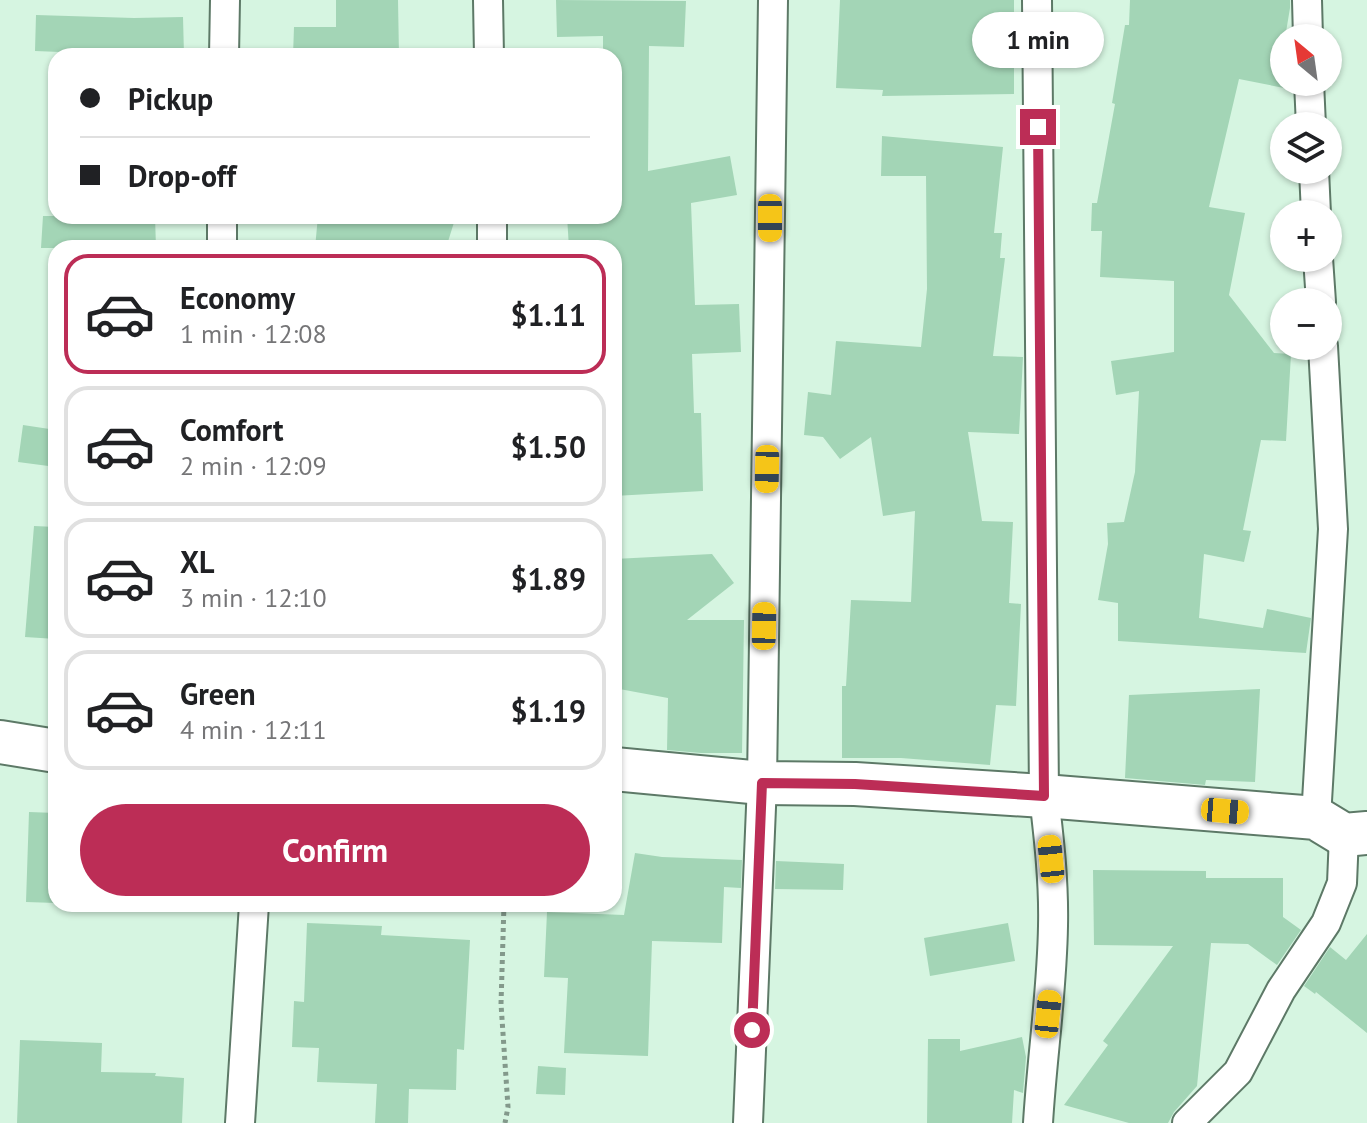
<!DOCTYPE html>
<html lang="en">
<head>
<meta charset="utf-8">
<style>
	body { margin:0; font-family:"PT Sans",sans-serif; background:#f2f2f2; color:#202124; height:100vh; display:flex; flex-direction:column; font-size:30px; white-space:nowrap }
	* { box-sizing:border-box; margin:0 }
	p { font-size:26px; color:#757577 }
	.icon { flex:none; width:44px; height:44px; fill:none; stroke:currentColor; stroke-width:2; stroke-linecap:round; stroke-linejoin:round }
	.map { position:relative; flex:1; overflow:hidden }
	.sheet { position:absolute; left:48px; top:240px; width:574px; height:672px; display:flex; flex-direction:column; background:#fff; border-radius:24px; box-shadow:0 2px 6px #0004 }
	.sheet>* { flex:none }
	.hud { position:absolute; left:48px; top:48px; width:574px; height:176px; border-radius:24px; box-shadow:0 2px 6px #0004; display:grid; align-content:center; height:176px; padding:0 32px; background:#fff }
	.needle { width:52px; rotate:331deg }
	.fabs { position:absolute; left:1270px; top:24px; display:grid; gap:16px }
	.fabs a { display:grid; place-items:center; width:72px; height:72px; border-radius:50%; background:#fff; box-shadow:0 2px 6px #0004; font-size:40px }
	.end { position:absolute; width:36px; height:36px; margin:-18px; border:10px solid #bc2d56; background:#fff; box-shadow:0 0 0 4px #fff }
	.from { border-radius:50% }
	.bubble { position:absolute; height:56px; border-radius:28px; background:#fff; box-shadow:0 2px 6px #0004; font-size:26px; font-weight:700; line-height:56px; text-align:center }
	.car { position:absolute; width:24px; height:48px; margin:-24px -12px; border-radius:10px; box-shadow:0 0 6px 2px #0007; background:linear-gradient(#f5c518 24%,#345 0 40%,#f5c518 0 76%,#345 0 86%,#f5c518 0) }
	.hud b { display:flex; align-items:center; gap:28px; height:76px; font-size:30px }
	.hud b+b { border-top:2px solid #e0e0e0 }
	.hud i { width:20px; height:20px; background:#202124 }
	ul { padding:14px 0 0; list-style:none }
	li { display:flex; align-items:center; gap:24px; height:120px; margin:0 16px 12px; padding:0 16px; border:4px solid #e0e0e0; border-radius:24px }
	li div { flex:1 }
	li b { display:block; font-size:30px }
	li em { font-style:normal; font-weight:700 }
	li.selected { border-color:#bc2d56 }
	li>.icon { width:72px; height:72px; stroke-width:1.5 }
	.primary-button { display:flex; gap:16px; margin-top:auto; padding:16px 32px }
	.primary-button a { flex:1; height:92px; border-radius:48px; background:#bc2d56; color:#fff; font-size:32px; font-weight:700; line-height:92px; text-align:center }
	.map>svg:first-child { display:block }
	.building { fill:#a3d5b6 }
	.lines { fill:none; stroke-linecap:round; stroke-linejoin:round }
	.street-casing { stroke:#5d7967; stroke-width:32 }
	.secondary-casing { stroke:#5d7967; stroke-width:46 }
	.path { stroke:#83998b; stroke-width:5; stroke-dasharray:4 4; stroke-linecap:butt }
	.street { stroke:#fff; stroke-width:28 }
	.secondary { stroke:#fff; stroke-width:42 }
	.route { stroke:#bc2d56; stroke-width:10 }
</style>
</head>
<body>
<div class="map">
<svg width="1367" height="1123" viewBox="0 0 1367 1123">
	<rect width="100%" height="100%" fill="#d6f5e1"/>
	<path class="building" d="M336,0h62l1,56h-106l1,-29h42z
		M556,0l130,1 -2,46 -35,-1 -1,125 82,-15 7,39 -46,8 4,102 44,-1 2,48 -49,2 2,59h7l2,78 -89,5v-248h-45l-2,-32h47v-160h-11v-20l-46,1z
		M840,0h174v94l-132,2 1,-6 -47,-2z
		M1130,0h160v8l-5,30h-1v50l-45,-9 -30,128 36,6 -16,82 45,58 17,1 -5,87 -25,-1 -18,90 8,1 -7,31 -40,-8 -5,64 64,10 4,-19 44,9 -5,35 -188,-12v-38l-20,-3 10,-56 -1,-21 17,-1 11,-50 4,-81 -23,4 -5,-34 63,-9v-71l-74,-4 2,-46h-11l1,-28h5l18,-99 -3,-1 13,-78h4z
		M36,15l98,3 49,-1 1,38 -73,1v-2l-76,-3z
		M882,136l121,11 -9,86h8l-2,25h5l-12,98 30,1 -4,77 -51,-2 14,89 31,1 -4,81 12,1 -5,102 -20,-1 -6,60 -89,-7h-59v-72h4l5,-86 60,2 4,-91 -32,5 -12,-79 -31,22 -17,-22 -19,-2 4,-43 23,3 5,-54 85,6 6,-58 -1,-113h-45z
		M43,216h112l1,32h-115z
		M318,216h138l-10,32h-131z
		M23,425l33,5v37l-38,-5z
		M34,526l22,1v112l-31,-2z
		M712,554l22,29 -47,37h57l-2,133h-41l-34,-3 1,-52 -54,-10v-129z
		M1260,689l-5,93 -49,-2 -1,5 -80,-7 4,-83z
		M29,812l27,1v90l-30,-1z
		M635,853l27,4 80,3 -1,28 -17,-1 -2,56 -70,-2 -4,115 -84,-3 4,-75 -24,-1 3,-65 77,3z
		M776,861l68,3 -1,26 -68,-1z
		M1093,870l113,1v7h77v39l18,13 -24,35 -29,-21 -37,-1 -14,143 -23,26 -6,11h-39l-65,-18 44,-60 -5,-4 70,-95 -79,-1z
		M307,923l75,3 -1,9 89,5 -6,110 -7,-1 -1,41 -47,-1 -1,34h-33l2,-39 -60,-2 2,-34 -27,-1 2,-46 10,1z
		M1008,923l7,38 -85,15 -6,-38z
		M1367,934v99l-51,-41 -1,2 -11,-8 26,-39 16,13z
		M1022,1037l4,20 -3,36 -9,-3 -2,33h-85l1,-84h32v12z
		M20,1040l82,3 -1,29 55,1 -1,3 29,2 -2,45h-165z
		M538,1066l28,2 -1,27 -29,-1z"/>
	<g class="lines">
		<g class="street-casing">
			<path id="street" d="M488,0l1,56
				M1037,0l7,796c5,43 10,86 9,130 -1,66 -11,131 -15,197
				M1307,0l1,38
				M224,56l1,-56
				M1309,82l2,44
				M1314,170l2,44
				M492,216v32
				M222,248v-32
				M1318,258l3,44
				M1316,818l17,-289 -10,-183
				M240,1123l14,-219
				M748,1123l14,-340 11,-783
				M1187,1123l51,-51 43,-82 45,-67 16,-40 2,-48"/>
		</g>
		<g class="secondary-casing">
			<path id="secondary" d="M0,742l56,9
				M614,769l148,14 93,1 189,12 272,22 28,17 23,-2"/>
		</g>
		<path class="path" d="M504,904l-3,100 7,103 -3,16"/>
		<use href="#street" class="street"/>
		<use href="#secondary" class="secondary"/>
	</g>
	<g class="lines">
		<path class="route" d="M752,1030l10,-247 93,1 189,12 -6,-669"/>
	</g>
</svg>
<div class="fabs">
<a><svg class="needle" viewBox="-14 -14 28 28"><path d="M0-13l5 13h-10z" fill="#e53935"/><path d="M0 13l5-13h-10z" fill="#757577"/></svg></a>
<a><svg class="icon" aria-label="layers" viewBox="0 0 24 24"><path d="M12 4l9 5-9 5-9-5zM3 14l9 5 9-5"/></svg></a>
<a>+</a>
<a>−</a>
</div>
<i class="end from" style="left:752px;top:1030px"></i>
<i class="end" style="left:1038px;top:127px"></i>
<div class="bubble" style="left:972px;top:12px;width:132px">1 min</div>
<i class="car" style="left:770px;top:218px;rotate:180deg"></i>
<i class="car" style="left:767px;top:469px;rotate:181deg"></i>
<i class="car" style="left:764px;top:626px;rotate:1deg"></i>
<i class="car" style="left:1225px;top:811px;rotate:95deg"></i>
<i class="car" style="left:1051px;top:859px;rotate:354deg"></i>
<i class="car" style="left:1048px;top:1014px;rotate:6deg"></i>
<div class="hud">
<b><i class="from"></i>Pickup</b>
<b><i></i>Drop-off</b>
</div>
<section class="sheet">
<ul>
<li class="selected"><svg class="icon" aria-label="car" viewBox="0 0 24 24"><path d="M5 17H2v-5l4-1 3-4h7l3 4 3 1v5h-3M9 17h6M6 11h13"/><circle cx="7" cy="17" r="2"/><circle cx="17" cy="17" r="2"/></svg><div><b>Economy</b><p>1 min · 12:08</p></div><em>$1.11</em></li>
<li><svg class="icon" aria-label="car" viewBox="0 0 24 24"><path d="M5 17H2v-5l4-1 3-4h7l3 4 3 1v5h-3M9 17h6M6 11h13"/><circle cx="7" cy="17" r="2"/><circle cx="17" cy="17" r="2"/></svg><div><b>Comfort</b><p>2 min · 12:09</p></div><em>$1.50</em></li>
<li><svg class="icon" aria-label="car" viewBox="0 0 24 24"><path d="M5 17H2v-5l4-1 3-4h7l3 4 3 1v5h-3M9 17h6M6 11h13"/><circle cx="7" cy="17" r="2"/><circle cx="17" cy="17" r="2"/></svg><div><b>XL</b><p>3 min · 12:10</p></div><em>$1.89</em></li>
<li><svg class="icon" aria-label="car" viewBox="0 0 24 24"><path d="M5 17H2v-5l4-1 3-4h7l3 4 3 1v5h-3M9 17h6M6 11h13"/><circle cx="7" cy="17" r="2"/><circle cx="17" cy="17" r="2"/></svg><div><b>Green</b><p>4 min · 12:11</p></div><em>$1.19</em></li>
</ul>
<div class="primary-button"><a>Confirm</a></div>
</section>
</div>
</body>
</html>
